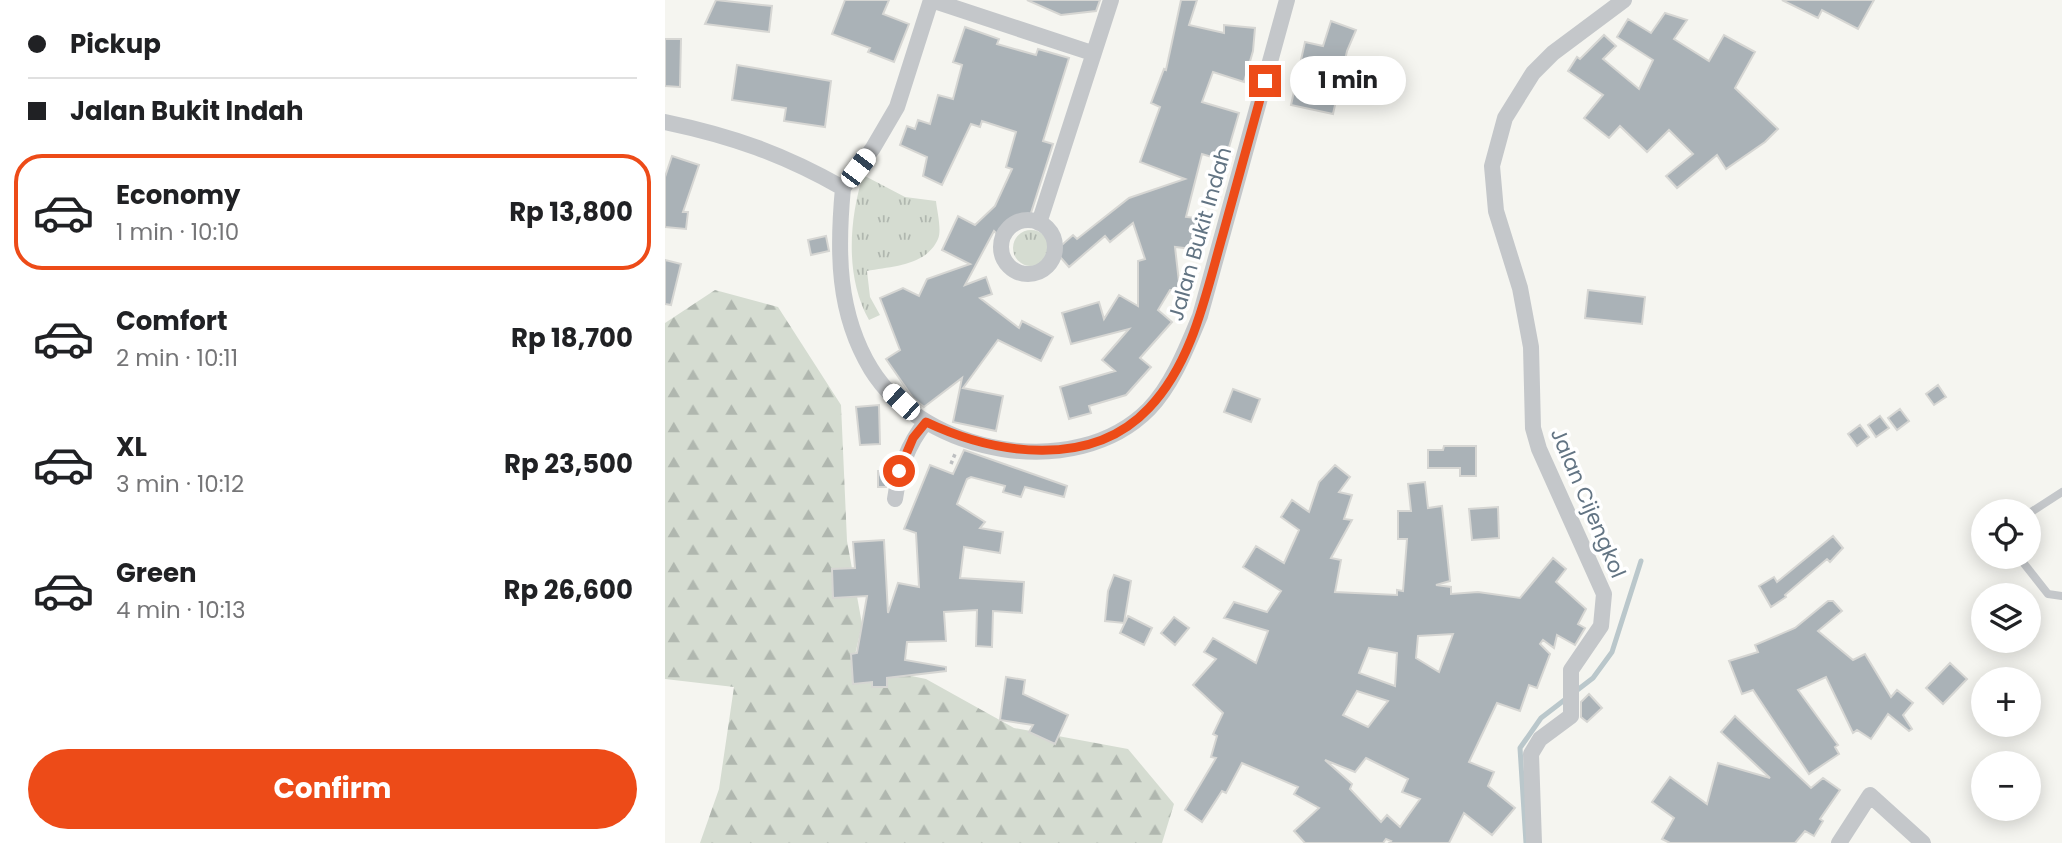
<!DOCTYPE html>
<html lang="en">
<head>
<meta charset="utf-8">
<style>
	body { margin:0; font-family:Poppins,sans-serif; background:#f6f6f6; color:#202124; height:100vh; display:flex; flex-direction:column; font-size:26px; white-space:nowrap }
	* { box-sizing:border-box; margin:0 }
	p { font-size:23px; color:#757577 }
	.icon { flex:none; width:38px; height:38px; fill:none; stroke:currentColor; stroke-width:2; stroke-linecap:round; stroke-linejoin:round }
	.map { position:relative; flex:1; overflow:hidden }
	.sheet { display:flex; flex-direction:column; background:#fff; width:665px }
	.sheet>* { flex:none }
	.top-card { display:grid; align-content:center; height:154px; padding:0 28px; background:#fff }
	.fabs { position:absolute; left:1306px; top:499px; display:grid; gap:14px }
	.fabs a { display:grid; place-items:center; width:70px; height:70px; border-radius:50%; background:#fff; box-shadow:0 4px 18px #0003; font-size:35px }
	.end { position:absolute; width:32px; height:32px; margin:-16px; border:9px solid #ed4b18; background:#fff; box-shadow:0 0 0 4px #fff }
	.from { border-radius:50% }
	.bubble { position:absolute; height:49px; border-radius:24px; background:#fff; box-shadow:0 4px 18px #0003; font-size:23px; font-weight:700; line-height:49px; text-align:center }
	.car { position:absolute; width:21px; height:42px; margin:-21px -10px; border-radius:9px; box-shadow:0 0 5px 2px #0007; background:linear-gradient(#fff 24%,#345 0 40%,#fff 0 76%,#345 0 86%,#fff 0) }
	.top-card b { display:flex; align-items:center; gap:24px; height:66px; font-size:26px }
	.top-card b+b { border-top:2px solid #e0e0e0 }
	.top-card i { width:18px; height:18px; background:#202124 }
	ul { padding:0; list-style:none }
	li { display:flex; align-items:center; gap:21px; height:116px; margin:0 14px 10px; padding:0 14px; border:4px solid transparent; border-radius:28px }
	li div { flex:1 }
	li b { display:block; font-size:26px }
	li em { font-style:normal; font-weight:700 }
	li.current { border-color:#ed4b18 }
	li>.icon { width:63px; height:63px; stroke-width:1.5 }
	.action { display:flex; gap:14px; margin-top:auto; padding:14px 28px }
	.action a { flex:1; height:80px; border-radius:42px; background:#ed4b18; color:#fff; font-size:28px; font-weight:700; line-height:80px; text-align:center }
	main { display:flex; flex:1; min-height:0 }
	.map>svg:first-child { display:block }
	.grass { fill:url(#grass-tufts) }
	.forest { fill:url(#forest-firs) }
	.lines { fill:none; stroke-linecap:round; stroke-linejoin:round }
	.stream { stroke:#bac7cb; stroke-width:5 }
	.building { fill:#aab2b7; stroke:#d6d6d3; stroke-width:2; fill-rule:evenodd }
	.path { stroke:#bdbfc1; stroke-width:3.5; stroke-dasharray:3.5 3.5; stroke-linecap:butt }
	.lane { stroke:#c4c7ca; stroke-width:8 }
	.street { stroke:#c4c7ca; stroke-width:16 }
	.route { stroke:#ed4b18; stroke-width:9 }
	.labels { text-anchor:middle; stroke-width:7; stroke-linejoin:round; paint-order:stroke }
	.street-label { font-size:21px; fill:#627483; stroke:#fff }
</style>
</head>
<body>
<main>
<section class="sheet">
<div class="top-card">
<b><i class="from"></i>Pickup</b>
<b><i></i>Jalan Bukit Indah</b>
</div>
<ul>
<li class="current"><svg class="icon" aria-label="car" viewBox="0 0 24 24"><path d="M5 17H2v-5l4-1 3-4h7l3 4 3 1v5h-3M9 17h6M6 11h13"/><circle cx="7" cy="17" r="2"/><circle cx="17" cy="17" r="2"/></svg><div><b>Economy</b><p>1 min · 10:10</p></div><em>Rp 13,800</em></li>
<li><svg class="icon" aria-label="car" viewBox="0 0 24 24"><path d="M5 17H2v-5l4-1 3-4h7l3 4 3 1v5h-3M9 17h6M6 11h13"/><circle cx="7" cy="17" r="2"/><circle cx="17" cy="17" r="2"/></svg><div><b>Comfort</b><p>2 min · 10:11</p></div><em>Rp 18,700</em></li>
<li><svg class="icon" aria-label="car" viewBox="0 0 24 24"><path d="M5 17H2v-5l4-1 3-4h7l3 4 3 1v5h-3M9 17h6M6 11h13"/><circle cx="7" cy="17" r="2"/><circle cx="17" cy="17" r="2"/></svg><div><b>XL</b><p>3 min · 10:12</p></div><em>Rp 23,500</em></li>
<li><svg class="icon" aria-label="car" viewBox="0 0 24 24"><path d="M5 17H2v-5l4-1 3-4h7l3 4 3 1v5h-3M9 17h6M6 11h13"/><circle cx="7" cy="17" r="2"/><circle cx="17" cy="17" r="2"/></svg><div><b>Green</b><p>4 min · 10:13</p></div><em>Rp 26,600</em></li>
</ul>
<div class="action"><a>Confirm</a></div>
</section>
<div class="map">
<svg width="1397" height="843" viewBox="0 0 1397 843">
	<defs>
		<pattern id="grass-tufts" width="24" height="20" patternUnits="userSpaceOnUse" patternTransform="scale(1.75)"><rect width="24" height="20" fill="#d5dcd1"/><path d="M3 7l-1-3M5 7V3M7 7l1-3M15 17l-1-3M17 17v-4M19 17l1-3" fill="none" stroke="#b0b7af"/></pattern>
		<pattern id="forest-firs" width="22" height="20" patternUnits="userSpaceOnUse" patternTransform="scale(1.75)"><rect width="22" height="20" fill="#d5dcd1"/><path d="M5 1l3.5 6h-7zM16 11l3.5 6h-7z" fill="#b0b7af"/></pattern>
	</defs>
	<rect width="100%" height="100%" fill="#f5f5f0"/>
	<path class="grass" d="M198,175l42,22 31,4c1,10 6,29 2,38 -12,27 -45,27 -71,32l3,26 10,18 -11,5c-24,-43 -20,-99 -6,-145z
		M348 248a18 18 0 1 1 36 0a18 18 0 1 1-36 0Z"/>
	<path class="forest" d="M50,290l63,17 63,98 6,136 15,83 -9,40 73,15 88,49 114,21 46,55 -12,39h-462l19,-54 15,-102 -69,-8v-356z"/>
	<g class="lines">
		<path class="stream" d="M861,843l-6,-95 21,-30 52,-40 19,-26 29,-91"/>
	</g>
	<path class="building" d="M51,0l56,6 -3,26 -64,-8z
		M180,0h44l-6,14 26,10 -15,38 -26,-10 2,-4 -38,-14z
		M362,0h73l-4,11 -35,4z
		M516,0h16l-8,25 35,8v-8l31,3 -2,23 -9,31 -31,-10 -11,30 37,11 -14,48 -23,-7 -16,63 19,2 -4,31 -26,-3 5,44 -10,-1 -12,20 14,12 -32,36 11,9 -25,28 -37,11 2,7 -22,6 -9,-32 55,-16 -13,-11 27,-31 -58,15 -9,-31 37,-11 5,17 15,-24 19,11v-45l7,-2 -12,-36 -23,19 -5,-6 -36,31 -14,-16 18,-16 4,4 52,-41 56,-19 -45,-17 20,-55 -9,-4 13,-34 2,1z
		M1117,0h92l-16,29 -36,-19 -4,8z
		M1000,13l22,7 -13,19 35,22 15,-26 31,17 -20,36 43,41 -13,13 -39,27 -9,-14 -40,33 -11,-12 27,-22 -24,-24 -22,22 -27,-26 -11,12 -25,-20 19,-23 -35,-24 9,-14 3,2 24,-24 12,11 -13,13 36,30 14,-29 -36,-23 11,-18 23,14z
		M666,21l25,9 -9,21 -14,63 -42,-9 14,-63 18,4z
		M300,27l34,12 -2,5 39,11 2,-6 31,9 -26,83 10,3 -24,75 -10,-3 -19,21 -6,-6 -29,54 21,-8 6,17 -12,4 39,30 3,-7 31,16 -12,24 -43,-21 -35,48 40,8 -7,35 -43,-9 9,-44 -38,29 -11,-9 -27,-39 14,-9 -20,-52 23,-10 16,8 8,-17 43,-15 -28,-14 16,-34 17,9 20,-19 17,-37 -6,-2 10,-35 -34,-11 -2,6 -9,-3 -29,61 -19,-9 4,-19 -27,-12 7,-19 8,3 3,-9 12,4 8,-29 15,4 9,-34 -9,-3z
		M0,39h16l-1,48 -15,-1z
		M72,65l94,16 -6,46 -41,-6 2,-13 -54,-8z
		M7,156l27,9 -16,47h5l-2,17 -21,-2v-50z
		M161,236l3,15 -18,4 -3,-15z
		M0,260l16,4 -10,41 -6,-1z
		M923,290l57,7 -3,27 -57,-6z
		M1273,385l8,12 -12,8 -8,-11z
		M568,389l27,10 -9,23 -27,-10z
		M214,405l1,39 -20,1 -4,-38z
		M1235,409l9,12 -12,9 -9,-12z
		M1215,416l9,12 -13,9 -8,-12z
		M1195,425l9,12 -12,9 -9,-12z
		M779,446h32v30h-16v-8h-32v-18h15z
		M299,450l103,36 -3,11 -39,-10 -4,10 -18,-5 2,-6 -34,-9 -4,2 -10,25 28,18 -5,6 23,4 -3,21 -36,-6 -4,31 64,4 -2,31 -29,-2 -1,36 -16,-1 1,-36 -33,2 2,29 -39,1 -2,18 41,7v4l-59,7v9h-15v-5l-19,2 -2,-30 6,-1 10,-57 -34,2 -1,-29 23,-1 -2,-26 31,-2 4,73 10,-30 21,4 -3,-54 -12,-4 26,-64 23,9z
		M670,465l15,12 -11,15 13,3 -8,24 8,1 -21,38 10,2 -6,32 62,3v-5l6,1 4,-52h-9v-28h13l-3,-27 17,-2 3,26 14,-2 8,75 -14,4 15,2v7l27,-2 42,6 33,-40 13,11 -10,13 30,27 -8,15 7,4 -10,17 -18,-10 -3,13 -11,-8 -3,4 10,10 -13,34 -8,-3 -9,26 -23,-8 -28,59 25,10 -6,14 27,22 -23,27 -28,-22 -15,30h-60l2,-2 -5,-2 -3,4h-78l-11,-12 25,-23 -25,-14 4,-7 -56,-24 -16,30 -4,-2 -20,31 -17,-12 31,-52 -5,-1 6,-21 -4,-2 10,-21 -30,-28 23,-26 -12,-7 9,-14 43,25 12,-32 -44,-13 10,-16 33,10 14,-21 -38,-24 13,-21 28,17 15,-33 -18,-13 11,-17 17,12 10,-30zM788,634l-14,38 -23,-14 2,-22zM704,648l28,5 -2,33 -36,-13zM692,691l31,10 -20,26 -25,-12zM701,758l42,21 -6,13 18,7 -20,28 -13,-12 -6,7 -31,-33 2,-5 -27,-24 30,12z
		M213,471h12l-4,16h-8z
		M833,507l1,31 -27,2 -3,-31z
		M1168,536l10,12 -13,14 -3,-3 -42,36 1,2 -15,10 -12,-21 15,-9 3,5z
		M449,575l17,6 -7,42 -19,-2 3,-30z
		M1163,601h5l9,10 -24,20 35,29 12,-6 26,43 6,-7 16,13 -10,12 9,14 -3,2 -21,-17 -17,25 -14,-9 -4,3 -27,-56 -28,13 40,55 -3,2 4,7 -30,20 -56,-84 -11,4 -13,-33 29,-9 -3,-7 40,-17z
		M463,616l24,12 -8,17 -24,-12z
		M509,617l15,11 -14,17 -14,-12z
		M1285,663l17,16 -24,25 -17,-16z
		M341,677l19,3 -2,14 45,21 -13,29 -26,-12 4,-7 -33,-5z
		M924,694l13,14 -15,14 -6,-5v-15z
		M1070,716l76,72 12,-10 17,12 -20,29 3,2 -9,15 -9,-5 -10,12h-125l-8,-4 12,-21 -22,-16 18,-25 37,27 11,-41 52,15 -49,-46z"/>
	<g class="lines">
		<path class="path" d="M286,464l4,-10"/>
		<path class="lane" d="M1363,514l34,-22
			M1353,556l30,38 14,2"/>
		<path class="street" d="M0,122c67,14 118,32 178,66
			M178,188c-6,63 -6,125 28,181 53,86 205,114 278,40 24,-25 38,-62 51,-93l87,-316
			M178,188l30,-40 24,-41 34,-107 161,53
			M336 247a27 27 0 1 1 54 0a27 27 0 1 1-54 0Z
			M374,223l72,-223
			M230,499c4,-29 12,-54 31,-77
			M869,843l-3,-89 9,-15 31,-23v-46l30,-44 3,-32 -65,-145 -6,-21 -2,-81 -11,-59 -24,-77 -4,-45 13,-48 28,-45 20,-20 71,-53
			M1174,843l31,-48 53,48"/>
	</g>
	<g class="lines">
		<path class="route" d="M234,471l14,-33 13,-16c68,32 165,48 223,-14 44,-46 57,-115 74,-174 14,-51 28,-102 42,-153"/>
	</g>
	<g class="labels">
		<g class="street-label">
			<text transform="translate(535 234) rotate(-74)" y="7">Jalan Bukit Indah</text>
			<text transform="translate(923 503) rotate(67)" y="7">Jalan Cijengkol</text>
		</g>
	</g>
</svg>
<div class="fabs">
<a><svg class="icon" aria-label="locate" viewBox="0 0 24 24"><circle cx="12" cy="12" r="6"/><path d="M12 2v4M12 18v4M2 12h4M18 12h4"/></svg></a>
<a><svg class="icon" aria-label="layers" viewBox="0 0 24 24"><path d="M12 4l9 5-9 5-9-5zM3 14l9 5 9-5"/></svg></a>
<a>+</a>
<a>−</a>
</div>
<i class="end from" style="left:234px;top:471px"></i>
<i class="end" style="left:600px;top:81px"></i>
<div class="bubble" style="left:625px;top:56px;width:116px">1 min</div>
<i class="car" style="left:193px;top:168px;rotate:37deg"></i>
<i class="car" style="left:236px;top:402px;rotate:313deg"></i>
</div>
</main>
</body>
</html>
